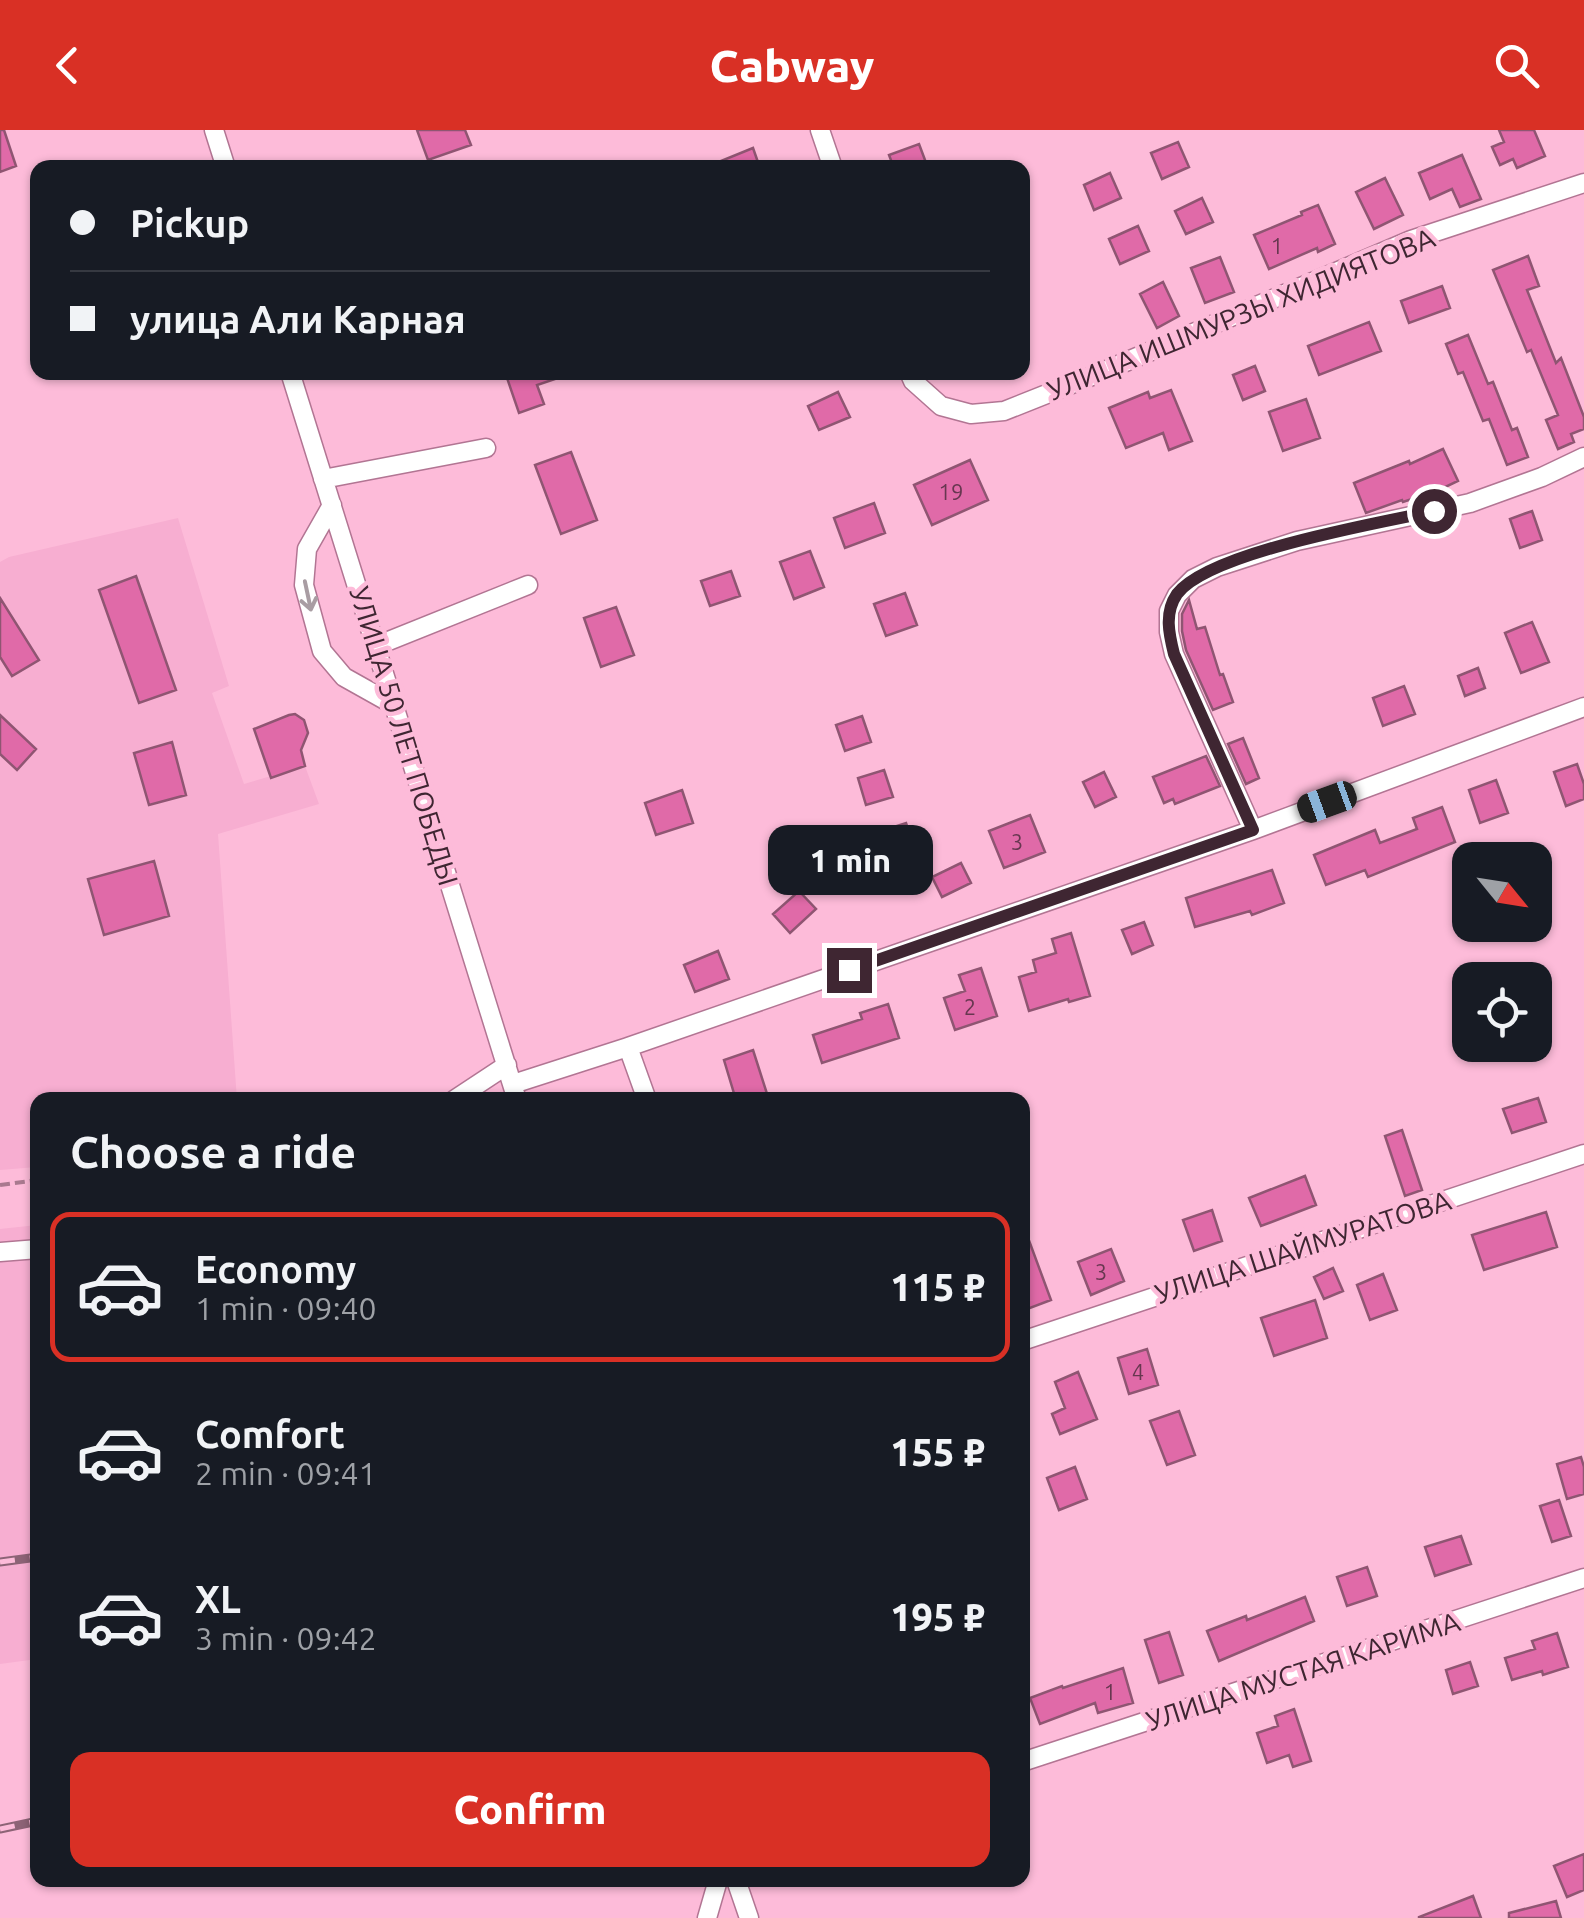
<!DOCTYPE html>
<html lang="en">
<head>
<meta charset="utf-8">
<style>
	body { margin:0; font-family:Ubuntu,sans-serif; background:#20242c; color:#f1f3f6; height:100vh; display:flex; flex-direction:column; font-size:38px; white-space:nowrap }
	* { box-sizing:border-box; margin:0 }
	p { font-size:32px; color:#9ea1a6 }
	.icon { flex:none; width:55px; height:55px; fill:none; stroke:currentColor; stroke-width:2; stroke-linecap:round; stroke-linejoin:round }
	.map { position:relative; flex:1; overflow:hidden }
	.sheet { position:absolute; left:30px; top:962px; width:1000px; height:795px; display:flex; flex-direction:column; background:#171b24; border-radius:20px; box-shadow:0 2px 8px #0004 }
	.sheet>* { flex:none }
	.guide { position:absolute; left:30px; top:30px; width:1000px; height:220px; border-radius:20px; box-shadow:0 2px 8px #0004; display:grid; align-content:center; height:220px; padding:0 40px; background:#171b24 }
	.needle { width:65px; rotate:120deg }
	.fabs { position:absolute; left:1452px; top:712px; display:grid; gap:20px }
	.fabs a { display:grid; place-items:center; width:100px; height:100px; border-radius:20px; background:#171b24; box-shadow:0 2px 8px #0004; font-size:50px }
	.end { position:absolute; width:45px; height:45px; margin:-22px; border:12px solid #3f2632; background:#fff; box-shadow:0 0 0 5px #fff }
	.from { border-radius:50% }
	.bubble { position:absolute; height:70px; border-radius:20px; background:#171b24; box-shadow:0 2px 8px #0004; font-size:32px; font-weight:800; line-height:70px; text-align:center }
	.car { position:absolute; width:30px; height:60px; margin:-30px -15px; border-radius:12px; box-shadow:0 0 8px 2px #0007; background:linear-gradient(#222 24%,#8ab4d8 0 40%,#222 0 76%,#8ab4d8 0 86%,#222 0) }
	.guide b { display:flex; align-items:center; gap:35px; height:95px; font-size:38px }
	.guide b+b { border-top:2px solid #363941 }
	.guide i { width:25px; height:25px; background:#f1f3f6 }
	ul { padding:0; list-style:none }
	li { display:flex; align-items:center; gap:30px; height:150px; margin:0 20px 15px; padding:0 20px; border:5px solid transparent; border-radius:20px }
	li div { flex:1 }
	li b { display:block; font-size:38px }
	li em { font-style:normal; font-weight:800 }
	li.current { border-color:#d93025 }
	li>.icon { width:90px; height:90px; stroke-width:1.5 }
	h2 { padding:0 40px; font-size:45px; line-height:120px }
	.button { display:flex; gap:20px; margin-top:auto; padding:20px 40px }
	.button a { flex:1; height:115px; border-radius:20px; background:#d93025; color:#fff; font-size:40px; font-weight:800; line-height:115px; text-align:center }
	header { display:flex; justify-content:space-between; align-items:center; height:130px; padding:0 40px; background:#d93025; color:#fff; font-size:45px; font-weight:800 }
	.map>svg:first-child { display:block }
	.built { fill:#f7aed1 }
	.building { fill:#e06aa8; stroke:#8f5572; stroke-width:2.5 }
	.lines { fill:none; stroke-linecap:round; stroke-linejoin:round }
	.minor-casing { stroke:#b27593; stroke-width:21 }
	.path { stroke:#a9798f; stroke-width:4; stroke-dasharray:10 5; stroke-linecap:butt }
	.minor { stroke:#fff; stroke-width:18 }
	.rail-casing { stroke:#8d6376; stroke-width:9 }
	.rail { stroke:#fdbbd9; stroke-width:5; stroke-dasharray:15; stroke-linecap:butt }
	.oneway { stroke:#a99da3 }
	.route { stroke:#3f2632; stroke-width:12 }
	.labels { text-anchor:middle; stroke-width:9; stroke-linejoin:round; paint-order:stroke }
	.number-label { font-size:22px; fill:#673750 }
	.street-label { font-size:28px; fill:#3f2632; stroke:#fdbbd9 }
</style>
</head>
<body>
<header><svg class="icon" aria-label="back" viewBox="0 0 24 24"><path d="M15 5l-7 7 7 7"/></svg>Cabway<svg class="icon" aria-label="search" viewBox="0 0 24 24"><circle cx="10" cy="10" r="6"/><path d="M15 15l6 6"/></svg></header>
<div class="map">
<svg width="1584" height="1788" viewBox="0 0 1584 1788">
	<rect width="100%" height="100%" fill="#fdbbd9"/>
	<path class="built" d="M178,388l51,168 -17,7 32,91 61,-18 14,38 -101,30 19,266h-199l-1,67 -37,3v-608l9,-5z
		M37,1095v434l-37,5v-435z"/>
	<path class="building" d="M0,0h4l12,36 -16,6z
		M417,0h48l6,15 -43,15z
		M1499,0h35l11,26 -28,12 -4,-9 -13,6 -8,-18 12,-5z
		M1178,12l11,25 -27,12 -11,-26z
		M919,14l9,24h-34l-5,-13z
		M753,18l7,20h-54v-1z
		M1462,25l19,44 -21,8 -8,-18 -22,10 -11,-26z
		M1110,43l11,25 -27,12 -10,-25z
		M1385,48l18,37 -29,14 -18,-37z
		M1202,68l11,24 -27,12 -11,-23z
		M1318,75l17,39 -17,8 -1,-4 -48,21 -15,-34 48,-20 -1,-3z
		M1138,96l11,25 -29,13 -11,-25z
		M1528,126l11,30 -12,4 29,73 5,-5 23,59v12l-13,5 3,8 -16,7 -12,-29 12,-5 -27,-65 -4,2 -34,-82z
		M1220,127l14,35 -29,11 -14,-35z
		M1163,152l16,34 -22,12 -17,-34z
		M1442,156l8,22 -41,15 -8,-22z
		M1369,192l12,29 -62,24 -11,-29z
		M1468,205l20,49 5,-2 19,48 5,-2 11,29 -21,8 -18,-46 -6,2 -20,-49 -5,2 -12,-30z
		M1255,236l10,25 -22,9 -10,-25z
		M505,242h61l1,3 -30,10 7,19 -25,9z
		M1171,260l21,51 -23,9 -6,-17 -37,15 -17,-40 39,-16 2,6z
		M838,262l12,25 -31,13 -11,-24z
		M1306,269l14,39 -37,13 -14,-39z
		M1443,319l15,32 -19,9 -36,12 -1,-2 -36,13 -12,-30 55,-22 1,3z
		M571,322l26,68 -36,14 -26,-69z
		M970,330l18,40 -56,25 -18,-40z
		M874,373l11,30 -40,15 -11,-30z
		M1532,381l10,29 -22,8 -10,-29z
		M810,421l14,36 -30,12 -14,-37z
		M731,441l9,25 -30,10 -9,-25z
		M136,446l40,114 -37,13 -40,-113z
		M905,463l12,32 -31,11 -12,-32z
		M0,468l39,62 -27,16 -12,-19z
		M1189,470l8,29 8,-2 15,48 3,-1 10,28 -20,8 -27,-60 -4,-19v-17z
		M616,477l18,48 -33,12 -17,-49z
		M1532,492l17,40 -28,11 -16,-40z
		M1478,538l7,20 -20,8 -7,-20z
		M1404,556l11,28 -32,12 -10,-28z
		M295,584l9,6 4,13 -7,17 4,16 -34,12 -17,-49 35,-14z
		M0,585l36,34 -19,21 -17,-16z
		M862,586l9,26 -26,9 -9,-26z
		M1243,608l16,40 -13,6 -18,-40z
		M172,612l14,53 -37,10 -15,-52z
		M1206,626l14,30 -45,18 -2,-5 -9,4 -11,-26z
		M1577,634l7,20v15l-18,7 -12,-34z
		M884,640l9,27 -27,8 -8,-27z
		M1104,642l12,25 -21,10 -12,-25z
		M1496,650l12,33 -28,10 -11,-33z
		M682,660l11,33 -37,12 -11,-32z
		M1442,677l13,35 -87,35 -3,-7 -39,15 -12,-30 61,-25 5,13 37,-14 -4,-11z
		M1030,685l15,37 -41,16 -15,-37z
		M906,693l9,28 -28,9 -9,-28z
		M154,731l15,55 -65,19 -16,-56z
		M961,733l10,20 -29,14 -10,-20z
		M1272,740l12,33 -32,12 -2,-4 -55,16 -9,-29z
		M799,761l17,18 -26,24 -17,-19z
		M1144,792l9,23 -21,9 -10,-24z
		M1071,803l19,63 -21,6 -1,-3 -39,12 -10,-34 17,-5 -3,-12 23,-7 -4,-14z
		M718,821l11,28 -34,13 -11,-27z
		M981,838l16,48 -42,14 -11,-32 21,-7 -6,-16z
		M888,874l11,34 -77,25 -9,-28 49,-16 -2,-6z
		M753,920l16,50h-33l-12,-40z
		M1538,968l8,24 -34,11 -9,-24z
		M1402,1000l20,60 -17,6 -20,-60z
		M1305,1046l11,29 -55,21 -12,-28z
		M1212,1080l10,31 -28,10 -11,-31z
		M1546,1082l11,35 -73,23 -12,-35z
		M1024,1097l27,73 -29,11v-83z
		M1111,1119l13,32 -33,14 -13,-33z
		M1333,1138l10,23 -19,8 -10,-22z
		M1383,1144l14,36 -27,10 -13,-35z
		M1315,1170l12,38 -53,18 -13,-38z
		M1147,1219l11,36 -29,9 -11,-36z
		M1078,1242l19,47 -37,15 -8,-20 13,-6 -10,-26z
		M1179,1281l16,44 -28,10 -17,-44z
		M1581,1327l3,10v27l-17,5 -10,-35z
		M1075,1337l12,32 -28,11 -12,-32z
		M1559,1370l12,36 -19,6 -12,-36z
		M1461,1406l10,28 -36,12 -10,-29z
		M1367,1437l10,29 -30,10 -10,-29z
		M1305,1467l9,24 -95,40 -12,-30 39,-15 1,4z
		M1169,1502l14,43 -24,8 -14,-43z
		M1557,1503l11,34 -25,8 -1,-4 -30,9 -7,-22 30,-9 -3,-8z
		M1470,1532l8,24 -25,8 -7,-24z
		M1123,1538l10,35 -35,10 -3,-10 -55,21 -10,-26 32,-12 1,2z
		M1294,1579l17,52 -18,6 -4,-12 -22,8 -10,-30 21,-7 -3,-10z
		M1584,1724v36l-17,7 -13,-31z
		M1473,1766l8,22h-62v-1z
		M1556,1771l5,17h-52v-5z"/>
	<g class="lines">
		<g class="minor-casing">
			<path id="minor" d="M214,0l12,38
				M820,0l13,38
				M290,242l227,728
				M909,242l4,9 28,25 30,8 33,-3 98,-39 309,-132 173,-57
				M323,349l163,-31
				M332,375l-25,44 -3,36 18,66 22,26 50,28
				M376,516l152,-61
				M1253,700l-79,-176 -5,-22v-21l8,-16 16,-16 24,-12 80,-26 173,-38 72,-26 42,-20
				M628,917l19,53
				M513,954l115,-37 625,-217 331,-123
				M454,970l53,-35
				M0,1122l38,-3
				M1022,1211l562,-187
				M1022,1632l562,-184
				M736,1750l13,38
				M707,1788l11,-38"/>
		</g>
		<path class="path" d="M0,1055l38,-5"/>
		<use href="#minor" class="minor"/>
		<g class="rail-casing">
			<path id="rail" d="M0,1432l38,-5
				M0,1699l38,-8"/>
		</g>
		<use href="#rail" class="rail"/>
	</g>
	<defs><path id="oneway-shaft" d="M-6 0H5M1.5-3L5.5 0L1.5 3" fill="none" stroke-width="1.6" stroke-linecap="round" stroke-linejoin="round" transform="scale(2.5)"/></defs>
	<use class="oneway" href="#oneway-shaft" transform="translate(308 466) rotate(78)"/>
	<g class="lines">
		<path class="route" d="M849,840l404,-140 -79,-176c-5,-20 -10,-41 3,-60 32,-42 201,-71 257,-83"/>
	</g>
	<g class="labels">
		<g class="number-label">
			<text x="1277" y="124">1</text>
			<text x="951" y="370">19</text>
			<text x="1017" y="720">3</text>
			<text x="970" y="885">2</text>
			<text x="1101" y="1150">3</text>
			<text x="1138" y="1250">4</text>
			<text x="1110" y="1570">1</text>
		</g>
		<g class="street-label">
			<text transform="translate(1241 184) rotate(-22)" y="10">УЛИЦА ИШМУРЗЫ ХИДИЯТОВА</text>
			<text transform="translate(404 606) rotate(73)" y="10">УЛИЦА 50 ЛЕТ ПОБЕДЫ</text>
			<text transform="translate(1303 1117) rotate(-18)" y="10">УЛИЦА ШАЙМУРАТОВА</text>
			<text transform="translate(1303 1541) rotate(-18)" y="10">УЛИЦА МУСТАЯ КАРИМА</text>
		</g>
	</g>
</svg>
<div class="fabs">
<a><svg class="needle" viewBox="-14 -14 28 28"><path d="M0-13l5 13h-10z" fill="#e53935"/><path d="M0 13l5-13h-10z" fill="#9ea1a6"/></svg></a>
<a><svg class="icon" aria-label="locate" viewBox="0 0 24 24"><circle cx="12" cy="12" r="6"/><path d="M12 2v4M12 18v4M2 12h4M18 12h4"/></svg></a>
</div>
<i class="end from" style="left:1434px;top:381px"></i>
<i class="end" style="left:849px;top:840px"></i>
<div class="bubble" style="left:768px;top:695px;width:165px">1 min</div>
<i class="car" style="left:1327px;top:672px;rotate:250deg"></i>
<div class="guide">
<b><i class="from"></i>Pickup</b>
<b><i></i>улица Али Карная</b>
</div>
<section class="sheet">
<h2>Choose a ride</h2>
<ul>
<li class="current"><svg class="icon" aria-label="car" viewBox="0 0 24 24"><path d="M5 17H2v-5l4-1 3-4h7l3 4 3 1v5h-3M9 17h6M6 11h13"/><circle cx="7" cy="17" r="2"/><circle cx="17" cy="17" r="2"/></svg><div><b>Economy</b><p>1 min · 09:40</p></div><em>115 ₽</em></li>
<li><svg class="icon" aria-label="car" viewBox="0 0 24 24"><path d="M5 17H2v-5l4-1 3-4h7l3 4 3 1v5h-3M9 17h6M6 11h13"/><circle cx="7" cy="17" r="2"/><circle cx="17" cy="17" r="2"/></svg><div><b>Comfort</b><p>2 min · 09:41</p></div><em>155 ₽</em></li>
<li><svg class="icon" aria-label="car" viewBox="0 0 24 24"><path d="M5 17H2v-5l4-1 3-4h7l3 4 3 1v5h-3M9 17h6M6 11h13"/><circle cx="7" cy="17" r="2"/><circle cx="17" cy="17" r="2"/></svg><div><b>XL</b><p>3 min · 09:42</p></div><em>195 ₽</em></li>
</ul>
<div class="button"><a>Confirm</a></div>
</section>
</div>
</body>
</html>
